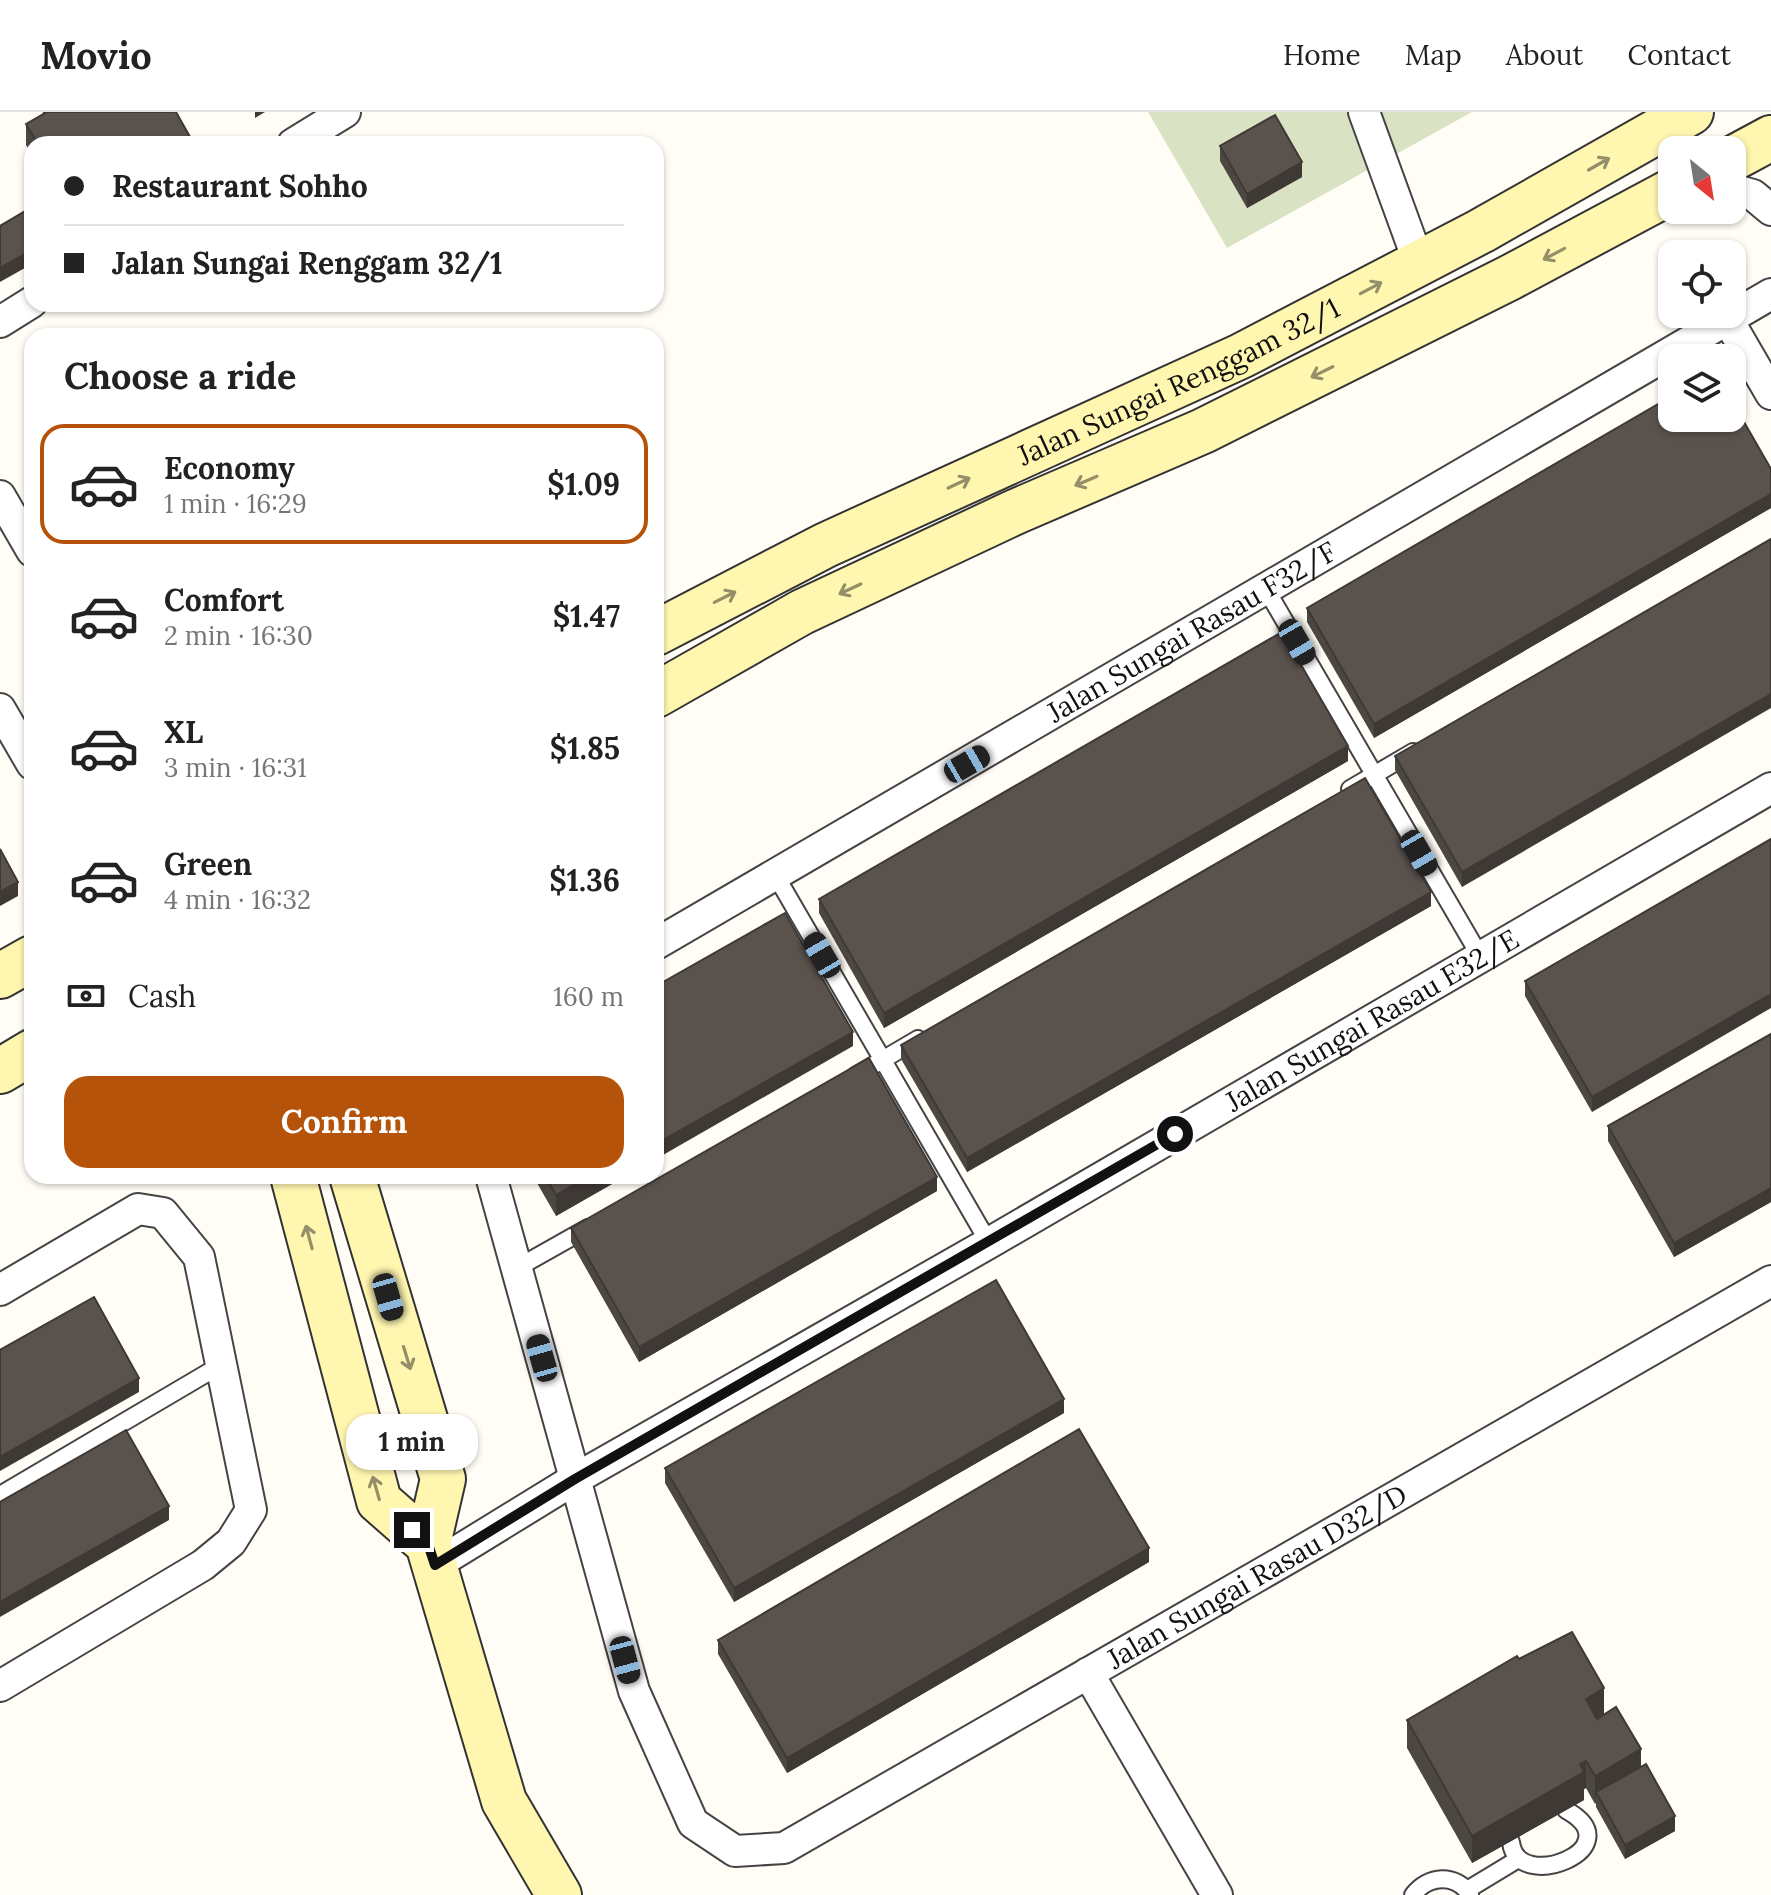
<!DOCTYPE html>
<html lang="en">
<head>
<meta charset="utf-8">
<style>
	body { margin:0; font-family:Lora,serif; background:#f2f2f2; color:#222; height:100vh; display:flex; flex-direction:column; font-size:30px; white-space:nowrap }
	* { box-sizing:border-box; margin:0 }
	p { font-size:26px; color:#767676 }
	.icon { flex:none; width:44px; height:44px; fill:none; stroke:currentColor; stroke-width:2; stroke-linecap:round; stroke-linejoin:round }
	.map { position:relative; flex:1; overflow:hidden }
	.side { position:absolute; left:24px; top:216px; width:640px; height:856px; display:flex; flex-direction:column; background:#fff; border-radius:24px; box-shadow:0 2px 6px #0004 }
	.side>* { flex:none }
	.banner { position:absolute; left:24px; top:24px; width:640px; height:176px; border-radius:24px; box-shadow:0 2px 6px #0004; display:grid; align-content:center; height:176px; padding:0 40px; background:#fff }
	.needle { width:52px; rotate:150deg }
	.buttons { position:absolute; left:1658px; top:24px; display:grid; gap:16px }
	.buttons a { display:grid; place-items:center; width:88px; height:88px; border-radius:16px; background:#fff; box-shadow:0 2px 6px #0004; font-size:40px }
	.end { position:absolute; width:36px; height:36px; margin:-18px; border:10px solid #111; background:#fff; box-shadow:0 0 0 4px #fff }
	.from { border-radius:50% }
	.bubble { position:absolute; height:56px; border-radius:24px; background:#fff; box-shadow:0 2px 6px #0004; font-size:26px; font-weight:700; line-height:56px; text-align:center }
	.car { position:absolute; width:24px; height:48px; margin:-24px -12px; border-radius:10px; box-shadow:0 0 6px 2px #0007; background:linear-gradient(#222 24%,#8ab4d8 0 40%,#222 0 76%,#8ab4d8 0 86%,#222 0) }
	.banner b { display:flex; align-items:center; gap:28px; height:76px; font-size:30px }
	.banner b+b { border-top:2px solid #e0e0e0 }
	.banner i { width:20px; height:20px; background:#222 }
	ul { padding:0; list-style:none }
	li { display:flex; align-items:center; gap:24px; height:120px; margin:0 16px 12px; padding:0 24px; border:4px solid transparent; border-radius:24px }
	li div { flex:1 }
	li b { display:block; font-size:30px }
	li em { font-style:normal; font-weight:700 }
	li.current { border-color:#b45309 }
	li>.icon { width:72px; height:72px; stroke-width:1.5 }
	h2 { padding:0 40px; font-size:36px; line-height:96px }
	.pay { display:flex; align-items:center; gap:20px; height:88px; padding:0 40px; font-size:30px }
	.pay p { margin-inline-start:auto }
	.action { display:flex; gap:16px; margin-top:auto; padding:16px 40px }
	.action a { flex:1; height:92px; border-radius:24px; background:#b45309; color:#fff; font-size:32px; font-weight:700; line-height:92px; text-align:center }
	header { display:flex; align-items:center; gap:48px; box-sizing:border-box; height:112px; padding:0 40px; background:#fff; border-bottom:2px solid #e0e0e0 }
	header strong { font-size:38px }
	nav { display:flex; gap:44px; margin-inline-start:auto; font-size:28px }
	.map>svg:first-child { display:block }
	.cemetery { fill:#d9e3c4 }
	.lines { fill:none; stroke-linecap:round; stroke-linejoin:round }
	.lane-casing { stroke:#444; stroke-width:20 }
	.street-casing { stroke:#444; stroke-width:34 }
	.secondary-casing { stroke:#333; stroke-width:48 }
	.lane { stroke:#fff; stroke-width:16 }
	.street { stroke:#fff; stroke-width:30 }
	.secondary { stroke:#fff6b0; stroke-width:44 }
	.wall { fill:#4d4742 }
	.shaded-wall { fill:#3f3936 }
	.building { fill:#5a524d; stroke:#3f3936; stroke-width:2 }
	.oneway { stroke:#948f68 }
	.route { stroke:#111; stroke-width:10 }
	.labels { text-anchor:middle; stroke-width:8; stroke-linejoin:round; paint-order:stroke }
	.street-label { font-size:28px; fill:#111; stroke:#fff }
</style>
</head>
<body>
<header>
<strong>Movio</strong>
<nav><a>Home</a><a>Map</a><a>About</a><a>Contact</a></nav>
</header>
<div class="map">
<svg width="1771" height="1783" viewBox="0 0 1771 1783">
	<rect width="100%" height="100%" fill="#fffdf5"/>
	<path class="cemetery" d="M1148,0h324l-245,136z"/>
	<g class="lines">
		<g class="lane-casing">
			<path id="lane" d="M1266,477l214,367
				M1350,677l63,-37
				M776,764l213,367
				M855,964l63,-37
				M517,1156l71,-40
				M0,1383l219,-129
				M1511,1730c5,53 124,6 55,-32
				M1467,1778l48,-29
				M1413,1783c15,-20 43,-22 57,0"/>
		</g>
		<g class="street-casing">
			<g id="street">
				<path d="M1364,0l55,151"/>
				<path d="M293,32l52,-32"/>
				<path d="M1732,77l21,6 18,15"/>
				<path d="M1728,208l43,74"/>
				<path d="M0,210l32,-20"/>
				<path d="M0,384l32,55"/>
				<path d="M0,597l32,55"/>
				<path id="s1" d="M656,832l1115,-650"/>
				<path id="s2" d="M491,1064l143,515 59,132 42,28 49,-3 987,-567"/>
				<path d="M0,1178l138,-81 25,4 36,44 52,253 -20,32 -28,23 -203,121"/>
				<path id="s3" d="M435,1453l140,-86 414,-236 782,-455"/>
				<path d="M1088,1561l129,222"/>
			</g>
		</g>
		<g class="secondary-casing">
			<g id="secondary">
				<path d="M1732,47l39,-21"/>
				<path id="s4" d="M656,521l170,-88 415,-189 240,-125 210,-119"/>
				<path d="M656,583l146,-83 213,-100 188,-81 306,-153 163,-87"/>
				<path d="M0,864l32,-18"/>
				<path d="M0,959l32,-19"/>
				<path d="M293,1064l86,325 49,43 76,257 55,94"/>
				<path d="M352,1064l91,303 -15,65"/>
			</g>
		</g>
		<use href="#lane" class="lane"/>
		<use href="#street" class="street"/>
		<use href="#secondary" class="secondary"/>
	</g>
	<path class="wall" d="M43,0h133l18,32h-162v11l-6,-10v-21l17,-10z
		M1220,34l82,31 -55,31 -27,-47z
		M1771,357v39l-397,230 -67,-116v-14z
		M1771,427l-309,348 -67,-117v-14z
		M1348,649l-464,267 -65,-115v-14z
		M1771,727l-179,273 -67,-116v-15z
		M1431,794l-464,266 -66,-113v-14z
		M1771,922v168l-97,55 -66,-116v-15z
		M533,1064h93l-70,40z
		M937,1079l-298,171 -68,-120v-14z
		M1064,1301l-330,189 -69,-119v-15z
		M1149,1450l-362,211 -69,-119v-14z
		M1519,1547l85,56 37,52 34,64 -50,28 -29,-52v-4l-1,1 -9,-16 -2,1v11l-112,63 -65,-115v-28z"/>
	<path class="shaded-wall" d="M255,0h10l-10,6z
		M1302,50v15l-55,31v-14z
		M32,138v14l-32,18v-14z
		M1771,382v14l-397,230v-14z
		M1771,582v14l-309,179v-15z
		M1348,634v15l-464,267v-15z
		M18,770v14l-18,10v-14z
		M1431,780v14l-464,266v-14z
		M1771,882v14l-179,104v-15z
		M853,920v14l-197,113v-15z
		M589,1064h37l-70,40v-21z
		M937,1065v14l-298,171v-15z
		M1771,1076v14l-97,55v-14z
		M139,1266v14l-139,79v-14z
		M1064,1287v14l-330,189v-14z
		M169,1394v14l-169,97v-15z
		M1149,1436v14l-362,211v-15z
		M1604,1576v28l-18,11v-28z
		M1641,1637v27l-45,16 -1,12v-28z
		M1586,1649v27l-2,1v11l-112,63v-27z
		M1675,1704v15l-50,28v-14z"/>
	<path class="building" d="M44,0h132l18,32h-156l-12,-20 19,-11z
		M1275,3l27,47 -55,32 -27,-48z
		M32,95v43l-32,18v-42z
		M1672,284v22h60v-17l39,68v25l-397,230 -67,-116z
		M1771,427v155l-309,178 -67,-116z
		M1282,520l66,114 -464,267 -65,-114z
		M1365,666l66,114 -464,266 -66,-113z
		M1771,727v155l-179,103 -67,-116z
		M0,737l18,33 -18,10z
		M785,801l68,119 -197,112v-158z
		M1771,922v154l-97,55 -66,-117z
		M869,946l68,119 -298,170 -68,-119z
		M545,1064h44l-33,19z
		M996,1168l68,119 -330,189 -69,-120z
		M94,1185l45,81 -139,79v-107z
		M1079,1317l70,119 -362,210 -69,-118z
		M126,1318l43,76 -169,96v-100z
		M1572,1520l32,56 -18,11 11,20 19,-12 25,42 -46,27 -9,-15 -6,3 4,8 -112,64 -65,-116 110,-64 2,3z
		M1646,1652l29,52 -50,29 -29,-53z"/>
	<defs><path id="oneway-shaft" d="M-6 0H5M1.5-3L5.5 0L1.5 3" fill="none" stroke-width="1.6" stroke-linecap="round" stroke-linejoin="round" transform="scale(2)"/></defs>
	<g class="oneway">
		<use href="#oneway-shaft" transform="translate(1599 52) rotate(-30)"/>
		<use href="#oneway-shaft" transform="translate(1554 142) rotate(152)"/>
		<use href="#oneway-shaft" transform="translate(1371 176) rotate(-28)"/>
		<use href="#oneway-shaft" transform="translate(1322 260) rotate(154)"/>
		<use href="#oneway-shaft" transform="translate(1086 369) rotate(157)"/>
		<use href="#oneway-shaft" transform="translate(959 371) rotate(-25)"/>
		<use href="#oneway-shaft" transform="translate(850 477) rotate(155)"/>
		<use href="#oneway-shaft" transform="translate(725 485) rotate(-27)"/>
		<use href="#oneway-shaft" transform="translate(309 1125) rotate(-105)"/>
		<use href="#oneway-shaft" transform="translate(407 1246) rotate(73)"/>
		<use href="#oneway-shaft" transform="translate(376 1376) rotate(-106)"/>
	</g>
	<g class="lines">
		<path class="route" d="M412,1418l16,14 7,21 140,-86 600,-345"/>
	</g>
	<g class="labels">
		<g class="street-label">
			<text dy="10" stroke="none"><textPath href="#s4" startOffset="580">Jalan Sungai Renggam 32/1</textPath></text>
			<text dy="10" stroke="none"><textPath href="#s1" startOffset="620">Jalan Sungai Rasau F32/F</textPath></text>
			<text dy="10" stroke="none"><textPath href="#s3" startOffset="1084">Jalan Sungai Rasau E32/E</textPath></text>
			<text dy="10" stroke="none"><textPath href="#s2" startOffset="1324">Jalan Sungai Rasau D32/D</textPath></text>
		</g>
	</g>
</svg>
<div class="buttons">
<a><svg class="needle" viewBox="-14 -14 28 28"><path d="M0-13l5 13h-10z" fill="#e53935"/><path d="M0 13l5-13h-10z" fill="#767676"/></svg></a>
<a><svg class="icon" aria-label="locate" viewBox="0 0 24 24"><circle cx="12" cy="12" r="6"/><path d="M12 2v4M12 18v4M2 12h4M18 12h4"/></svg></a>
<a><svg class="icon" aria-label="layers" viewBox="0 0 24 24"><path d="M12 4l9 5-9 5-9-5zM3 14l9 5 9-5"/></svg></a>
</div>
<i class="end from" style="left:1175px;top:1022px"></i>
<i class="end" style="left:412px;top:1418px"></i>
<div class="bubble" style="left:346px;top:1302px;width:132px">1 min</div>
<i class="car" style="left:1297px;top:530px;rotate:150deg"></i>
<i class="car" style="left:967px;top:652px;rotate:60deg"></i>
<i class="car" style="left:1419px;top:741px;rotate:150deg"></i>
<i class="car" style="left:822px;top:843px;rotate:330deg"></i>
<i class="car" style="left:388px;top:1185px;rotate:164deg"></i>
<i class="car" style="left:542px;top:1246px;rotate:344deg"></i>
<i class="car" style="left:625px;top:1548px;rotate:165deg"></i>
<div class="banner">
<b><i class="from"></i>Restaurant Sohho</b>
<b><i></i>Jalan Sungai Renggam 32/1</b>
</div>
<section class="side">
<h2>Choose a ride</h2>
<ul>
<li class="current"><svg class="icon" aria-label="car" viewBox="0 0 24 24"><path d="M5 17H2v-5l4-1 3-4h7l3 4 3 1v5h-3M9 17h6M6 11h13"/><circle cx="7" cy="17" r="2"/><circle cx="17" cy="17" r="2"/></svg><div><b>Economy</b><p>1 min · 16:29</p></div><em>$1.09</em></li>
<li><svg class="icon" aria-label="car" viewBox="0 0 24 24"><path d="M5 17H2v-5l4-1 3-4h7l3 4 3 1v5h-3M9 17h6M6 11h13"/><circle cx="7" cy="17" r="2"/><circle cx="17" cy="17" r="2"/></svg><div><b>Comfort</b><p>2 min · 16:30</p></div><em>$1.47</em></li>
<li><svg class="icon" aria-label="car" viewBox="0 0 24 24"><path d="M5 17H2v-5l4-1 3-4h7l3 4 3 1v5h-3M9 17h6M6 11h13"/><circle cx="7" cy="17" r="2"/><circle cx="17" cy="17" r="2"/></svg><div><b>XL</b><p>3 min · 16:31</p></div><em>$1.85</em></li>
<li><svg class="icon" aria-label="car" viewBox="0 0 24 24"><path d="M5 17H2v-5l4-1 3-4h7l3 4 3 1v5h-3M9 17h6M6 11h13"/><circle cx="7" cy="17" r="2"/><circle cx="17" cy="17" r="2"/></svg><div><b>Green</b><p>4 min · 16:32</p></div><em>$1.36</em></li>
</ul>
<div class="pay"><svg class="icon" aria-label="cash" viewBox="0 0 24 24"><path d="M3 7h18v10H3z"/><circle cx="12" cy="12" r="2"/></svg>Cash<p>160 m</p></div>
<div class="action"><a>Confirm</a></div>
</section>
</div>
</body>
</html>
